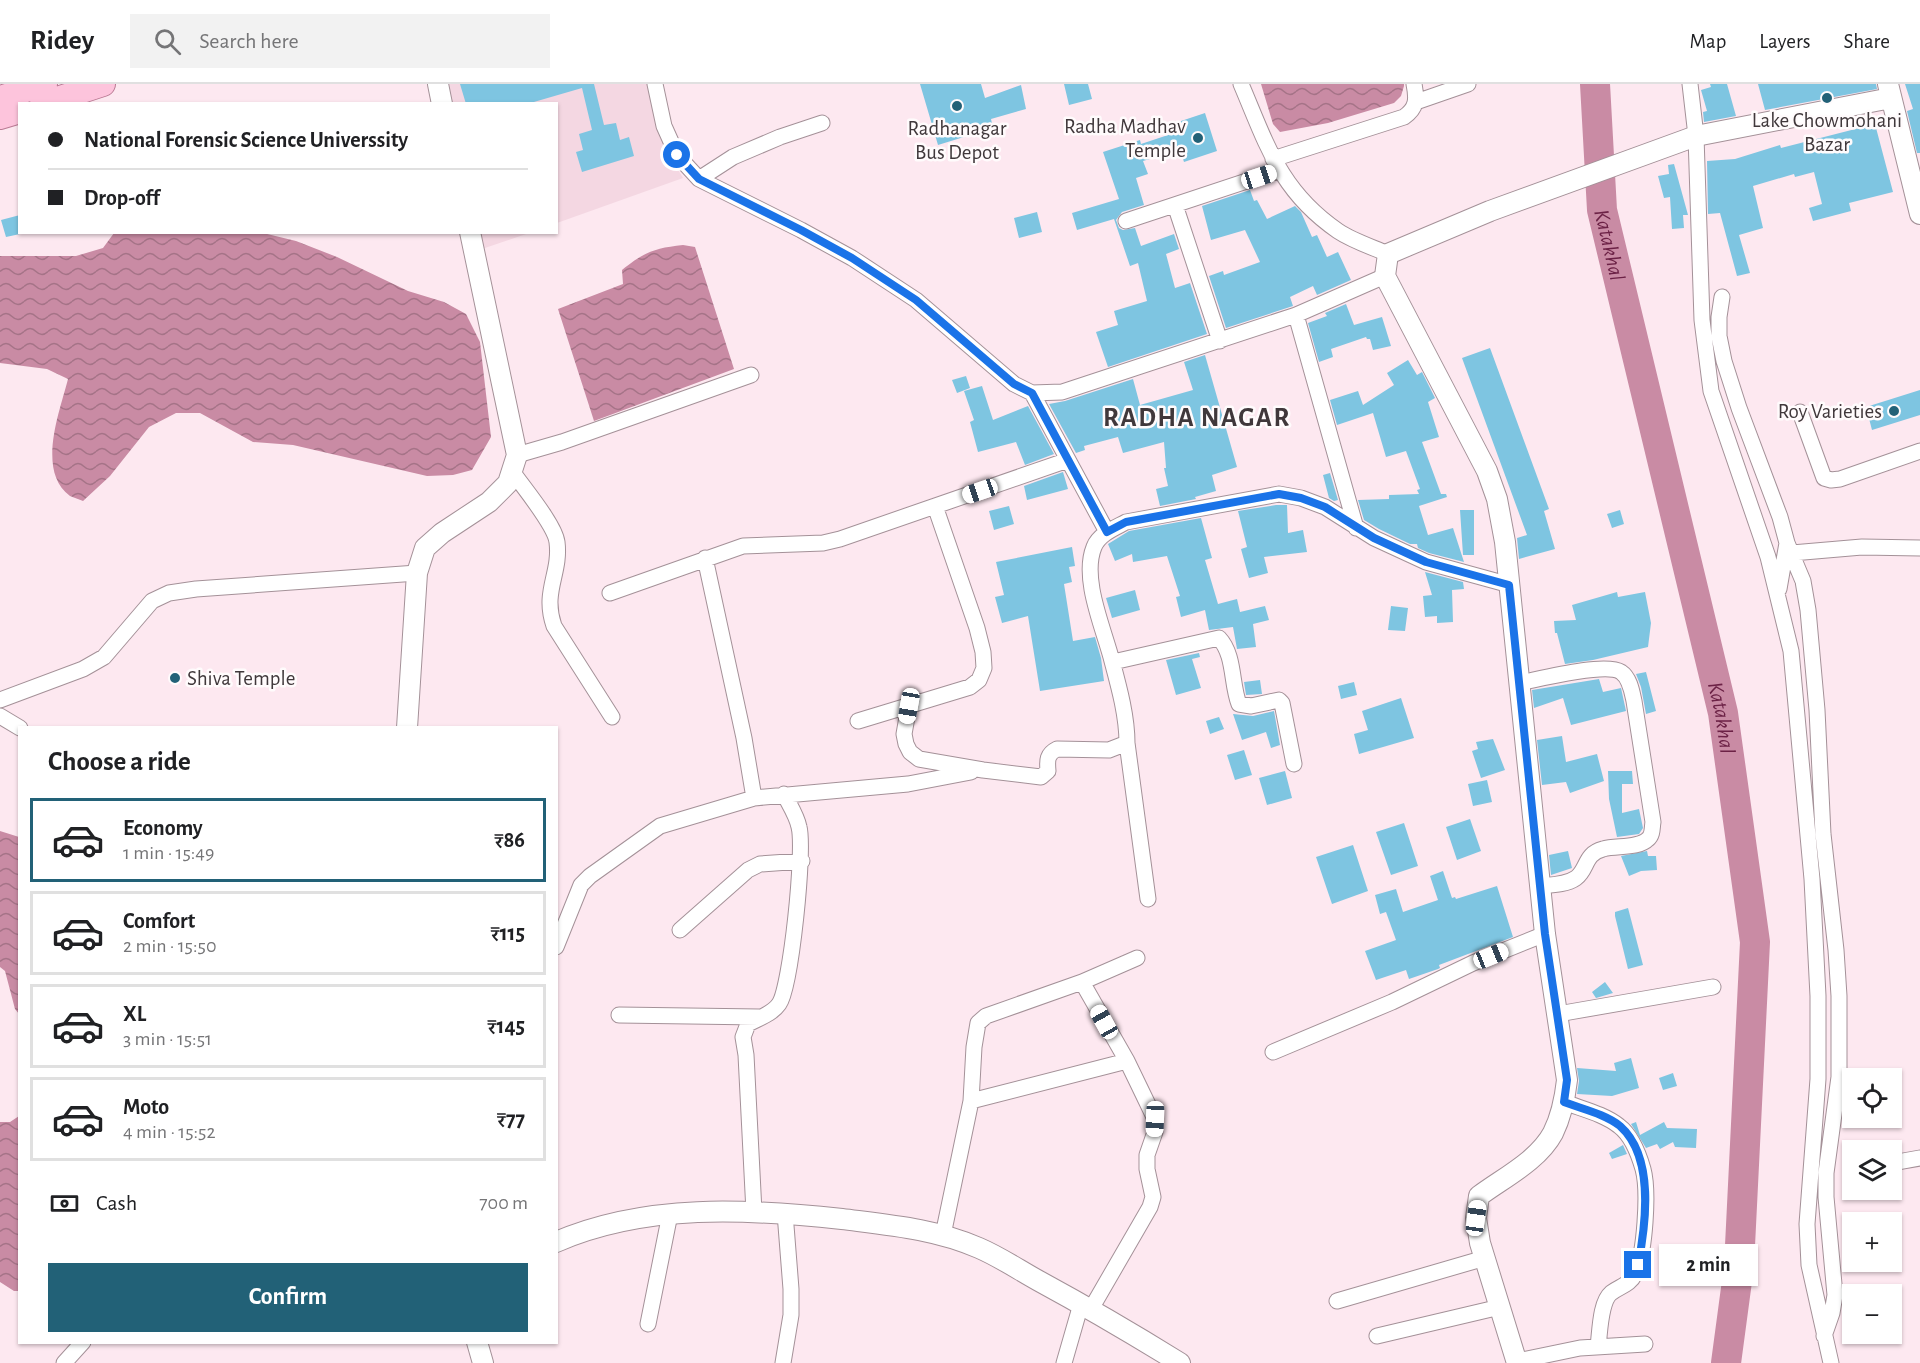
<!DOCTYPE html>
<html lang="en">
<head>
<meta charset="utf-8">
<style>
	body { margin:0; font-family:"Alegreya Sans",sans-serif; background:#f2f2f2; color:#202124; height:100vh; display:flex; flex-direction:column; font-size:22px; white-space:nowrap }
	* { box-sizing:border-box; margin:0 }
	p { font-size:20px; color:#757577 }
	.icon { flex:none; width:33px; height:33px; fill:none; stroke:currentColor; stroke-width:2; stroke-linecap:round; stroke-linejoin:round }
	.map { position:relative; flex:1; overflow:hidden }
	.sheet { position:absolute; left:18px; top:642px; width:540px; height:618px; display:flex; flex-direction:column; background:#fff; border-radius:0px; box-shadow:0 2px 4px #0004 }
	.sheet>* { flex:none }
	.guide { position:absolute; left:18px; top:18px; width:540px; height:132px; border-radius:0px; box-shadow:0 2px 4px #0004; display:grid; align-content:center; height:132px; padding:0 30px; background:#fff }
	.buttons { position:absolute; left:1842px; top:984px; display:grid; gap:12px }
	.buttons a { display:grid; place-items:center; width:60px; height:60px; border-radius:0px; background:#fff; box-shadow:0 2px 4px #0004; font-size:30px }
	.end { position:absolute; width:27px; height:27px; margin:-14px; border:8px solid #1a73e8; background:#fff; box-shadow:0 0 0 3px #fff }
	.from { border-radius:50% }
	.bubble { position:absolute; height:42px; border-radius:0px; background:#fff; box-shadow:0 2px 4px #0004; font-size:20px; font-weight:700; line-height:42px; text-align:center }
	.car { position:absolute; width:18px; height:36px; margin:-18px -9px; border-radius:8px; box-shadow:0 0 4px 2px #0007; background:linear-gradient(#fff 24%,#345 0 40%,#fff 0 76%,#345 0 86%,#fff 0) }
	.guide b { display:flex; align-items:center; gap:21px; height:57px; font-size:22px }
	.guide b+b { border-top:2px solid #e0e0e0 }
	.guide i { width:15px; height:15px; background:#202124 }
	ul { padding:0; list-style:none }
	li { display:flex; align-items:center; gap:18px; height:84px; margin:0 12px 9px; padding:0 18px; border:3px solid #e0e0e0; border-radius:0px }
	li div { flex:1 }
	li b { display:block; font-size:22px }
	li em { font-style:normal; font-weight:700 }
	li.selected { border-color:#226177 }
	li>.icon { width:54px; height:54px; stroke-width:1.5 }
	h2 { padding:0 30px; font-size:27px; line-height:72px }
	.pay { display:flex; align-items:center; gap:15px; height:66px; padding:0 30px; font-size:22px }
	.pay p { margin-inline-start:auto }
	.cta { display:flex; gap:12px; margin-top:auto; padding:12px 30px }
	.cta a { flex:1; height:69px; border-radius:0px; background:#226177; color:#fff; font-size:24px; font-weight:700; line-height:69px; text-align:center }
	header { display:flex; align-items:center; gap:36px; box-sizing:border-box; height:84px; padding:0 30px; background:#fff; border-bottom:2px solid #e0e0e0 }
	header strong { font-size:28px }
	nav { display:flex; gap:33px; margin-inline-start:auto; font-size:21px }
	.search { width:420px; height:54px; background:#f2f2f2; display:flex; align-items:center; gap:15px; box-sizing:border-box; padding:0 21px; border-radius:0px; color:#757577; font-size:22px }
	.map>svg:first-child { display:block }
	.built { fill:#f4d7e2 }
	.water { fill:url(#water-waves) }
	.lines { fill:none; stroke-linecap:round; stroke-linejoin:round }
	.river { stroke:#c98ba4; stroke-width:30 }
	.building { fill:#7ec5e1 }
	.minor-casing { stroke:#a49198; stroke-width:17 }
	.tertiary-casing { stroke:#a49198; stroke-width:22 }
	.primary-casing { stroke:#ba7a94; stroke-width:26 }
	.minor { stroke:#fff; stroke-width:15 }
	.tertiary { stroke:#fff; stroke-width:20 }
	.primary { stroke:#fdc4dc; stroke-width:24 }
	.route { stroke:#1a73e8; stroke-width:8 }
	.poi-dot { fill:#226177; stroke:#fffbfc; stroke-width:2 }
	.labels { text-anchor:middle; stroke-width:5; stroke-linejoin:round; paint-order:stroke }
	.poi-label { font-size:21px; fill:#40383b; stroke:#fffbfc }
	.water-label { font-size:22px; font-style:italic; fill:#6c2246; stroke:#fffbfc }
	.district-label { font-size:27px; font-weight:bold; letter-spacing:1.5px; fill:#40383b; stroke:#fffbfc }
</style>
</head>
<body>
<header>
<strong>Ridey</strong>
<div class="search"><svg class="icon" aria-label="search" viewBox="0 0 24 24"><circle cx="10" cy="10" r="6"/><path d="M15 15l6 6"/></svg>Search here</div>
<nav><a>Map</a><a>Layers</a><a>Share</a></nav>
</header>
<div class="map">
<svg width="1920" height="1279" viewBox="0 0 1920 1279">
	<defs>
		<pattern id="water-waves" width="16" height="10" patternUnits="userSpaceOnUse" patternTransform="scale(1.5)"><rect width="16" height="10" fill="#c98ba4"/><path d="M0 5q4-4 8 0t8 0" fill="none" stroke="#a57387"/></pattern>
	</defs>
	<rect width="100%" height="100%" fill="#fde8f0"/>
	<path class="built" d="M446,0h202l2,13 14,49 19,32 -126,45 -1,-119 -105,-1z
		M478,148l51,1 -47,16z"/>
	<path class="water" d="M1261,0h143v2l-3,10 -7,7 -66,20 -48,9 -7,-8z
		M114,149l145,-1 37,9 41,16 71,34 36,11 22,12 14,28 11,95 -19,33 -19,5 -26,1 -134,-31 -40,-3 -53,-29h-24l-27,14 -39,49 -27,25c-4,-2 -9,-3 -13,-5 -34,-25 -10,-85 -2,-117l-21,-10 -47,-6v-107h76l27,-8z
		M683,161l12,2 39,122 -140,52 -36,-112 65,-25 -1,-14c22,-18 33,-22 61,-25z
		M0,747l19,6v177l-4,-5 -10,-38 -5,-4z
		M19,1032l1,175h-6l-14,-9v-160h10z"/>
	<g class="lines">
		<path class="river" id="s1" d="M1595,0l7,126 121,503 32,229 -16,324 -13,97"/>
	</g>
	<path class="building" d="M460,0h134l10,41 12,-2 4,17 9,-3 5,19 -52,16 -6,-20 7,-2 -4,-16 13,-4 -10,-42 -55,16h-61z
		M920,0h61l4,14 36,-13 5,24 -35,10 2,9 -55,17z
		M1064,0h24l4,15 -23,6z
		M1710,0h17l9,32 -32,6 -1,-10 4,-1 -6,-21 10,-3z
		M1758,0h118l1,5 -112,21z
		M1905,0h15v69h-3l-10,-42 6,-2z
		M1205,29l12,38 -33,11 -4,-12 -37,11 5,13 -12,4 8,27 -22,7 -6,8 3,8 4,2 12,-2 6,18 33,-12 5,15 -13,5 9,34 15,-5 17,51 -99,33 -12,-35 22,-7 -4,-14 33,-10 -9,-38 -8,3 -16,-47 -37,11 -5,-17 47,-14 -16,-47 37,-12 1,4 33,-11 -2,-9z
		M1875,40l18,68 -44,11 2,8 -38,10 -4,-13 13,-4 -8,-32 -19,5 -1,-3 -41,12 10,42 -24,7 11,38 -13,3 -17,-63 -12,1 -1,-53 28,-2 45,-14 1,3z
		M1674,80l14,51h-5l1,13 -12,1 -2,-32 -6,1 -6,-22 11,-2 -1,-9z
		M1250,106l4,11 3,-1 10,19 28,-13 6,6 11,25 5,-2 10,22 11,-5 13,28 -34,15 -4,-9 -23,11 3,9 -67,22 -17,-52 14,-5 1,4 36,-13 -15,-32 -34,10 -9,-34z
		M1037,128l5,20 -23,6 -5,-20z
		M20,131v19l-14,3 -5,-17z
		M1346,220l8,21 28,-8 9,29 -18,4 -3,-11h-3l-1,-2 -35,12 2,8 -14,5 -11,-39 19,-7 -2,-3z
		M1490,264l59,161 -5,2 11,38 -36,10 -2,-21 10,-3 -65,-177z
		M1205,271l32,112 -25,8 4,16 -21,6 1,2 -36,7 -4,-17 12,-3 -4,-18h2l-2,-26 -41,11 -5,-16 -34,9 1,4 -9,3 -27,-49 16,-3 68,-22 7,26 53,-15 -9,-28z
		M1408,276l9,15 5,-3 13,26 -7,4 11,35 -17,5 19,52h5l1,3 -28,9 9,29 25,-7 11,34 -35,-9 -11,-5 -1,-4h-7l-31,-15 -15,-9 -6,-20 31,-1v-4l30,-1 -2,-4 3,-1 -14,-38 -20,6 -13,-44 -36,12 -7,-25 28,-9 5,14 31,-20 -7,-12z
		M966,292l4,12 -13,5 -5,-13z
		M982,302l11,34 35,-14 26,48 -29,11 -9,-23 -38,10 -8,-30 4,-2 -10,-29z
		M1920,306v25l-48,15 -6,-23z
		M1063,388l5,17 -41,11 -3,-14z
		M1330,389l8,27 -4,1 -5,-3 -6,-23z
		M1276,421h11l1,28 15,-3 4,22 -43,5 4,16 -19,5 -8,-29 6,-2 -9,-36z
		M1009,422l5,18 -20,6 -5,-19z
		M1460,426h14v45h-11z
		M1620,426l4,14 -12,4 -5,-14z
		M1201,434l11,40 -7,2 13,44 19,-5 3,13 25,-6 4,14 -16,4 3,23 -19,2 -4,-22 -24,3 -4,-20 -24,7 -5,-20 4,-1 -13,-40 -34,6 -1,-8 -17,7 -7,-17 21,-13z
		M1072,463l3,19 -6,1 3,15 -8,2 9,57 22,-4 6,21 3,23 -64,10 -12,-75 -26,7 -7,-26 9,-2 -8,-33z
		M1425,488l38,10 1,7 -12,1 1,32 -16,1v-7l-12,1 -2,-21 9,-1z
		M1135,506l5,20 -28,8 -6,-20z
		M1617,508l1,5 27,-5 6,31 -3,24 -55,13 -28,4 -8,-31h-2l-1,-12 22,-1 -4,-15z
		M1391,522l17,2 -3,23 -17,-1z
		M1199,569l1,4 -8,2 9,29 -25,7 -10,-35z
		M1646,588l10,39 -10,3 -5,-27 -5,-13z
		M1599,595l4,13 18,-4 5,23 -55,14 -8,-27 -29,10 -2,-18z
		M1260,596l2,14 -16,1 -2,-13z
		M1354,598l3,13 -16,4 -3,-13z
		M1401,614l13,40 -55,16 -5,-20 14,-4 -6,-19z
		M1274,627l6,34 -9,3 -5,-16 -24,8 -9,-26 20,2z
		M1219,633l5,12 -14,5 -4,-13z
		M1562,652l4,26 31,-8 7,27 -34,12 -4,-11 -24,3 -5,-45z
		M1493,655l12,31 -24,8 -9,-27 6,-2 -2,-7z
		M1244,666l8,25 -17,5 -8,-25z
		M1285,687l7,27 -25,7 -8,-27z
		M1608,687h24l1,13h-11v29l17,-4 4,19 -4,6 -22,3 -8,-38z
		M1487,696l5,22 -19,4 -5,-22z
		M1470,735l11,32 -24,9 -11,-33z
		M1404,739l14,43 -27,9 -15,-43z
		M1353,761l15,46 -36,13 -16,-47z
		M1568,767l4,17 -21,7 -2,-20z
		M1647,767l1,5h8l1,14 -16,1 -12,5 -8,-20z
		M1443,787l9,27 3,-1 1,2 41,-13 16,51 -74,28 1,3 -2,1 -29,10 -3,-9 -30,10 -11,-29 31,-11 -10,-28 -6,2 -5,-19 21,-6 7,23 35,-12 -8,-24z
		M1628,824l15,57 -15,4 -13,-53v-4z
		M1605,898l8,11 -17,5 -4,-6z
		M1631,974l8,30 -27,8 -35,-2 2,-13 -2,-13 39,3 -2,-8z
		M1673,989l4,13 -14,4 -4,-12z
		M1636,1038l4,13 24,-13 3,6 30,1 -1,19 -21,-1 -2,-5 -13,7 -3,-5 -11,4 -15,-24z
		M1623,1061l4,9 -15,5 -3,-6z"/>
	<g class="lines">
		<g class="minor-casing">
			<path id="minor" d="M655,0l9,42 13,29 22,24 102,51 51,28 64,42 98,84 18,9 30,-1 234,-77 89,-39
				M1241,0c26,61 39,107 97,147 15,10 34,16 50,23
				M1690,0l6,52 6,184 9,71 57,166 23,94 21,228 6,117v83l-11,145 2,41 22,98
				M1416,18l52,-18
				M1273,75l131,-42c13,-9 13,-18 10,-33
				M699,95l34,-22 47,-20 42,-14
				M1175,121l45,136
				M1126,137l154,-51
				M1722,213l-3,20v19l5,25 15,47 41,109 7,26 -8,46
				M1296,231l60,213
				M1032,309l75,139
				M1800,328l24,66 7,2 9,-1 80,-28
				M517,371l45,-13 189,-67
				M512,387c11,16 43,54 45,71 4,32 -15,49 -3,84l58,91
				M1787,459l16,38 5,29 9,100 6,124 13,116 3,46v81l-13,96v24l9,98 -3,18 -8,23
				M1792,469l70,-6 58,1
				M705,474l39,180 10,60
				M610,509l133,-47 80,-3 17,-4 228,-79
				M1113,578l106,-24c16,17 12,46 20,66l12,2 28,-6 3,3 12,61
				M1519,599c21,-4 86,-21 102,-11 9,6 11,20 13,29l19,121c-1,5 0,13 -5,17 -10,10 -32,6 -45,10 -19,5 -15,20 -27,29 -10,7 -25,7 -36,8
				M0,616l83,-31 21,-12 48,-56 17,-8 27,-4 221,-16
				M909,622l-5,28 2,10 4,8 9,7 64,11 58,7 7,-6c-1,-11 -1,-17 9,-22l52,1 18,-7c0,-27 -8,-56 -15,-82 -8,-32 -31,-82 -18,-114 5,-13 21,-19 32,-25l153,-28 22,4 24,9 49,31 52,24 84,23
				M0,632l20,12
				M858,637l112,-34 9,-7 5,-12 -1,-16 -6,-24 -42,-122
				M1127,659l21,156
				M680,846l68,-60 12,-6 42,-3
				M556,863l25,-62 9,-9 70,-50 94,-28 154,-14 63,-12
				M1082,898l45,79 28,58v13l-8,23v14l6,28 -3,10 -59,102
				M1558,930l155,-27
				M619,931l140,2
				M1273,968l119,-50 81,-39 72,-29
				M971,1017l156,-40
				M1564,1018c18,7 40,12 55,24 12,9 20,29 24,43 6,22 2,85 -8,105 -5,11 -15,12 -24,19 -11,9 -11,40 -13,53
				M1892,1079l28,-5
				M754,1128l-8,-157 -3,-18 5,-13c11,-6 24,-10 31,-20 12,-17 26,-155 20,-177 -2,-11 -10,-23 -15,-33
				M943,1151l28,-134 3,-54 4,-24 8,-7 96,-34 55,-24
				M1337,1217l148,-43
				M648,1240l22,-110
				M1377,1252l123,-29
				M1517,1277l63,-13 65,-4
				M64,1279l19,-21
				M783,1279l8,-48v-26l-6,-76
				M1064,1279l17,-59"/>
		</g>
		<g class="tertiary-casing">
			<path id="tertiary" d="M438,0l4,20
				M1888,0l32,130
				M407,644l10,-155 8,-25 17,-15 47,-31 19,-19 9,-28 -47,-223
				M556,1158c90,-39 192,-33 286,-23 47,6 94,10 137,29 21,9 40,22 60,33 48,26 94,53 141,82
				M477,1258l6,21
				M1517,1279l-37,-120 -4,-25 3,-22c24,-18 59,-35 74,-63 8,-16 12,-35 14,-53l-22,-146 -40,-392 -8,-43 -10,-28 -102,-195 3,-22 102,-43 206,-75 195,-38"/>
		</g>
		<g class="primary-casing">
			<path id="primary" d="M0,14l45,-14
				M42,20l61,-20
				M0,33l20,-6"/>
		</g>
		<use href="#minor" class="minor"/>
		<use href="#tertiary" class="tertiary"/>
		<use href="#primary" class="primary"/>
	</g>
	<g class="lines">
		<path class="route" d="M677,71l22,24 102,51 51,28 64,42 98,84 18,9 75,139 19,-10 153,-28 22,4 24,9 49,31 52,24 83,23 36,349 22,146 -3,22c18,7 41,12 56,24 35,31 26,98 18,139"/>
	</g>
	<g class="poi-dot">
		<circle cx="1827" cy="14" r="6"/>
		<circle cx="957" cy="22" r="6"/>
		<circle cx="1198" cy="54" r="6"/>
		<circle cx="1894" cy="327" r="6"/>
		<circle cx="175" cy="594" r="6"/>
	</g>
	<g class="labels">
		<g class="poi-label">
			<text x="1827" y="43">Lake Chowmohani<tspan x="1827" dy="24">Bazar</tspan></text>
			<text x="1186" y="49" text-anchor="end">Radha Madhav<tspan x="1186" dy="24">Temple</tspan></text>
			<text x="957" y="51">Radhanagar<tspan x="957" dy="24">Bus Depot</tspan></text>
			<text x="1882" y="334" text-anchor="end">Roy Varieties</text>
			<text x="187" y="601" text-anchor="start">Shiva Temple</text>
		</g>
		<g class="water-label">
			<text dy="8" stroke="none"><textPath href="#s1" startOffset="162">Katakhal</textPath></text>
			<text dy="8" stroke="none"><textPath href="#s1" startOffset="648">Katakhal</textPath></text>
		</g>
		<g class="district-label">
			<text x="1197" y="342">RADHA NAGAR</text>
		</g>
	</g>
</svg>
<div class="buttons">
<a><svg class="icon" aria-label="locate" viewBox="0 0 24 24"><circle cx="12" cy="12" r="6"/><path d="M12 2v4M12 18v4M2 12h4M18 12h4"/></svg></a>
<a><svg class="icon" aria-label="layers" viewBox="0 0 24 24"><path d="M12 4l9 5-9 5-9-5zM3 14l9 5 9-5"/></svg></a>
<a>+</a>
<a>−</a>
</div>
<i class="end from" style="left:677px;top:71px"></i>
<i class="end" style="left:1638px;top:1181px"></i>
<div class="bubble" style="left:1659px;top:1160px;width:99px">2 min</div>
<i class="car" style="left:1259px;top:93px;rotate:72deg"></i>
<i class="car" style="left:980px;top:407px;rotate:251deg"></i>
<i class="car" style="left:909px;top:622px;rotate:190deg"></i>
<i class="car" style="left:1491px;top:872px;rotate:68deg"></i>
<i class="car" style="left:1104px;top:938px;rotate:331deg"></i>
<i class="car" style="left:1155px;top:1035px;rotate:182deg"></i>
<i class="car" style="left:1476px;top:1134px;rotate:8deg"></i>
<div class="guide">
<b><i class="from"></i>National Forensic Science Universsity</b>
<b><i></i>Drop-off</b>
</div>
<section class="sheet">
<h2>Choose a ride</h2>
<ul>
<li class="selected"><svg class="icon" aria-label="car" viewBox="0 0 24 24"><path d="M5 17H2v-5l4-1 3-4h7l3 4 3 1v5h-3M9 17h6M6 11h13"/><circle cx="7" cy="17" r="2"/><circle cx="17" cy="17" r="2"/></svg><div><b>Economy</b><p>1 min · 15:49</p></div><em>₹86</em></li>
<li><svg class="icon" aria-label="car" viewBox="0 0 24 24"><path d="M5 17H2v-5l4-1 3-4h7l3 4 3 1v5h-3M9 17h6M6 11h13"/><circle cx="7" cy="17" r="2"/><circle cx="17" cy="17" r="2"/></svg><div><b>Comfort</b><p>2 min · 15:50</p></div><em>₹115</em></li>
<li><svg class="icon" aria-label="car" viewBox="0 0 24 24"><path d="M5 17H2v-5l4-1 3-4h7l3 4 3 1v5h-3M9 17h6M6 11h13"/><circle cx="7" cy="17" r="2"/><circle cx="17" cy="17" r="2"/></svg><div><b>XL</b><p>3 min · 15:51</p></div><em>₹145</em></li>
<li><svg class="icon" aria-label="car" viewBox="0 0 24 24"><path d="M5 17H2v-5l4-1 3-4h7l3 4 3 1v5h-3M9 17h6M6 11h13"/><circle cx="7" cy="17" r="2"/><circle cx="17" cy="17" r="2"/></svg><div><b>Moto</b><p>4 min · 15:52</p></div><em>₹77</em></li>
</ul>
<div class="pay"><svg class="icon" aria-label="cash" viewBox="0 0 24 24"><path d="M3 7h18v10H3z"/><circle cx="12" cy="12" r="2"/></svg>Cash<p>700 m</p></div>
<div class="cta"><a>Confirm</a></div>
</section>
</div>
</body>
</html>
